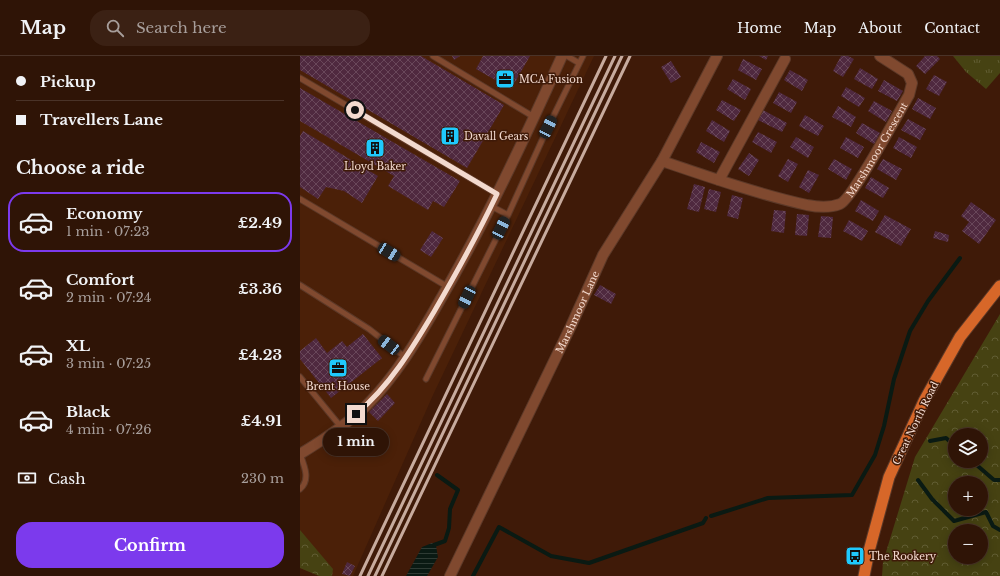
<!DOCTYPE html>
<html lang="en">
<head>
<meta charset="utf-8">
<style>
	body { margin:0; font-family:"Libre Baskerville",serif; background:#3b2114; color:#f1f3f6; height:100vh; display:flex; flex-direction:column; font-size:15px; white-space:nowrap }
	* { box-sizing:border-box; margin:0 }
	p { font-size:13px; color:#a79e9b }
	.icon { flex:none; width:22px; height:22px; fill:none; stroke:currentColor; stroke-width:2; stroke-linecap:round; stroke-linejoin:round }
	.map { position:relative; flex:1; overflow:hidden }
	.panel { display:flex; flex-direction:column; background:#2f1406; width:300px }
	.panel>* { flex:none }
	.hud { display:grid; align-content:center; height:88px; padding:0 16px; background:#2f1406 }
	.controls { position:absolute; left:648px; top:372px; display:grid; gap:8px }
	.controls a { display:grid; place-items:center; width:40px; height:40px; border-radius:50%; background:#2f1406; box-shadow:0 2px 10px #0003,0 0 0 1px #4a3328; font-size:20px }
	.end { position:absolute; width:18px; height:18px; margin:-9px; border:5px solid #f3dacf; background:#111; box-shadow:0 0 0 2px #111 }
	.from { border-radius:50% }
	.bubble { position:absolute; height:28px; border-radius:14px; background:#2f1406; box-shadow:0 2px 10px #0003,0 0 0 1px #4a3328; font-size:13px; font-weight:700; line-height:28px; text-align:center }
	.car { position:absolute; width:12px; height:24px; margin:-12px -6px; border-radius:5px; box-shadow:0 0 3px 1px #0007; background:linear-gradient(#222 24%,#8ab4d8 0 40%,#222 0 76%,#8ab4d8 0 86%,#222 0) }
	.hud b { display:flex; align-items:center; gap:14px; height:38px; font-size:15px }
	.hud b+b { border-top:1px solid #4a3328 }
	.hud i { width:10px; height:10px; background:#f1f3f6 }
	ul { padding:0; list-style:none }
	li { display:flex; align-items:center; gap:12px; height:60px; margin:0 8px 6px; padding:0 8px; border:2px solid transparent; border-radius:16px }
	li div { flex:1 }
	li b { display:block; font-size:15px }
	li em { font-style:normal; font-weight:700 }
	li.current { border-color:#7c3aed }
	li>.icon { width:36px; height:36px; stroke-width:1.5 }
	h2 { padding:0 16px; font-size:18px; line-height:48px }
	.pay { display:flex; align-items:center; gap:10px; height:44px; padding:0 16px; font-size:15px }
	.pay p { margin-inline-start:auto }
	.action { display:flex; gap:8px; margin-top:auto; padding:8px 16px }
	.action a { flex:1; height:46px; border-radius:16px; background:#7c3aed; color:#fff; font-size:16px; font-weight:700; line-height:46px; text-align:center }
	header { display:flex; align-items:center; gap:24px; box-sizing:border-box; height:56px; padding:0 20px; background:#2f1406; border-bottom:1px solid #4a3328 }
	header strong { font-size:19px }
	nav { display:flex; gap:22px; margin-inline-start:auto; font-size:14px }
	.search { width:280px; height:36px; background:#3b2114; display:flex; align-items:center; gap:10px; box-sizing:border-box; padding:0 14px; border-radius:16px; color:#a79e9b; font-size:15px }
	main { display:flex; flex:1; min-height:0 }
	.map>svg:first-child { display:block }
	.built { fill:#4b2008 }
	.grass { fill:url(#grass-tufts) }
	.forest { fill:url(#forest-crowns); fill-rule:evenodd }
	.water { fill:url(#water-rules) }
	.lines { fill:none; stroke-linecap:round; stroke-linejoin:round }
	.stream { stroke:#0a1a13; stroke-width:4 }
	.building { fill:url(#building-cross-hatch) }
	.service-casing { stroke:#5c3928; stroke-width:7 }
	.minor-casing { stroke:#5c3928; stroke-width:12 }
	.primary-casing { stroke:#5c3928; stroke-width:13 }
	.service { stroke:#80492f; stroke-width:5 }
	.minor { stroke:#80492f; stroke-width:10 }
	.primary { stroke:#d76729; stroke-width:11 }
	.rail { stroke:#c7ab9e; stroke-width:3 }
	.route { stroke:#f3dacf; stroke-width:5 }
	.labels { text-anchor:middle; stroke-width:3; stroke-linejoin:round; paint-order:stroke }
	.poi-label { font-size:10px; fill:#f3dacf; stroke:#3f1a08; text-anchor:start }
	.street-label { font-size:10px; fill:#f3dacf; stroke:#3f1a08 }
</style>
</head>
<body>
<header>
<strong>Map</strong>
<div class="search"><svg class="icon" aria-label="search" viewBox="0 0 24 24"><circle cx="10" cy="10" r="6"/><path d="M15 15l6 6"/></svg>Search here</div>
<nav><a>Home</a><a>Map</a><a>About</a><a>Contact</a></nav>
</header>
<main>
<section class="panel">
<div class="hud">
<b><i class="from"></i>Pickup</b>
<b><i></i>Travellers Lane</b>
</div>
<h2>Choose a ride</h2>
<ul>
<li class="current"><svg class="icon" aria-label="car" viewBox="0 0 24 24"><path d="M5 17H2v-5l4-1 3-4h7l3 4 3 1v5h-3M9 17h6M6 11h13"/><circle cx="7" cy="17" r="2"/><circle cx="17" cy="17" r="2"/></svg><div><b>Economy</b><p>1 min · 07:23</p></div><em>£2.49</em></li>
<li><svg class="icon" aria-label="car" viewBox="0 0 24 24"><path d="M5 17H2v-5l4-1 3-4h7l3 4 3 1v5h-3M9 17h6M6 11h13"/><circle cx="7" cy="17" r="2"/><circle cx="17" cy="17" r="2"/></svg><div><b>Comfort</b><p>2 min · 07:24</p></div><em>£3.36</em></li>
<li><svg class="icon" aria-label="car" viewBox="0 0 24 24"><path d="M5 17H2v-5l4-1 3-4h7l3 4 3 1v5h-3M9 17h6M6 11h13"/><circle cx="7" cy="17" r="2"/><circle cx="17" cy="17" r="2"/></svg><div><b>XL</b><p>3 min · 07:25</p></div><em>£4.23</em></li>
<li><svg class="icon" aria-label="car" viewBox="0 0 24 24"><path d="M5 17H2v-5l4-1 3-4h7l3 4 3 1v5h-3M9 17h6M6 11h13"/><circle cx="7" cy="17" r="2"/><circle cx="17" cy="17" r="2"/></svg><div><b>Black</b><p>4 min · 07:26</p></div><em>£4.91</em></li>
</ul>
<div class="pay"><svg class="icon" aria-label="cash" viewBox="0 0 24 24"><path d="M3 7h18v10H3z"/><circle cx="12" cy="12" r="2"/></svg>Cash<p>230 m</p></div>
<div class="action"><a>Confirm</a></div>
</section>
<div class="map">
<svg width="700" height="520" viewBox="0 0 700 520">
	<defs>
		<pattern id="grass-tufts" width="24" height="20" patternUnits="userSpaceOnUse"><rect width="24" height="20" fill="#464212"/><path d="M3 7l-1-3M5 7V3M7 7l1-3M15 17l-1-3M17 17v-4M19 17l1-3" fill="none" stroke="#615d33"/></pattern>
		<pattern id="forest-crowns" width="20" height="18" patternUnits="userSpaceOnUse"><rect width="20" height="18" fill="#464212"/><path d="M2 6a3 3 0 1 1 6 0M12 15a3 3 0 1 1 6 0" fill="none" stroke="#615d33"/></pattern>
		<pattern id="water-rules" width="6" height="5" patternUnits="userSpaceOnUse"><rect width="6" height="5" fill="#0a1a13"/><path d="M0 2.5h6" fill="none" stroke="#2e3b34"/></pattern>
		<pattern id="building-cross-hatch" width="8" height="8" patternUnits="userSpaceOnUse"><rect width="8" height="8" fill="#4f293f"/><path d="M0 0l8 8M0 8l8-8" fill="none" stroke="#69475a"/></pattern>
	</defs>
	<rect width="100%" height="100%" fill="#3f1a08"/>
	<path class="built" d="M0,0h294l-161,339 -80,181h-34l-19,-8z"/>
	<path class="grass" d="M653,0h47v17l-14,16 -20,-17z"/>
	<path class="forest" d="M700,258v262h-118l1,-14 32,-105zM655,379h26v26h-26zM655,427h26v26h-26zM655,475h26v26h-26z
		M0,474l33,39 -1,7h-13l-19,-8z"/>
	<path class="water" d="M132,487l4,3 2,11 -11,19h-21l16,-29z"/>
	<g class="lines">
		<path class="stream" d="M630,385l16,-3 9,8
			M672,405l22,19h6
			M618,424l14,19 22,22 32,-9 7,14 7,4
			M411,460l57,-18 84,-3 23,-40 9,-29 10,-47 16,-48 18,-30 32,-43
			M134,489l11,-4 4,-13 1,-19 8,-19 -21,-15
			M173,520l26,-49 52,29 38,7 114,-40 3,-5"/>
	</g>
	<path class="building" d="M0,0h121l83,49 -37,63 -167,-98z
		M152,0h8l-6,4z
		M183,0h47l-19,33 -35,-20z
		M459,0h9l-2,4z
		M541,0h7l6,3 -11,18 -10,-6z
		M625,0h12l3,3 -15,15 -9,-8z
		M443,3l19,10 -6,11 -18,-10z
		M371,5l10,16 -10,6 -10,-16z
		M560,12l18,11 -6,10 -18,-10z
		M490,14l18,10 -6,11 -18,-11z
		M634,19l13,7 -8,14 -13,-7z
		M433,23l18,10 -6,11 -18,-11z
		M584,24l19,11 -6,10 -19,-10z
		M546,31l19,11 -6,9 -18,-11z
		M0,32l160,93 -16,26 -11,-6 -5,9 -40,-24 6,-10 -94,-55z
		M479,36l18,10 -6,11 -18,-10z
		M618,42l18,10 -6,11 -18,-10z
		M422,44l19,10 -7,11 -18,-11z
		M574,45l18,10 -6,11 -18,-11z
		M538,50l18,11 -5,10 -19,-10z
		M463,54l24,13 -5,9 -24,-12z
		M505,59l19,11 -6,10 -19,-10z
		M608,63l18,10 -6,11 -19,-10z
		M412,64l18,11 -6,11 -18,-11z
		M562,67l18,10 -6,11 -18,-11z
		M3,75l75,45 -16,27 -18,-12 -18,-4 -8,12 -18,-12v-51z
		M458,76l19,10 -6,11 -19,-11z
		M496,81l18,10 -6,11 -18,-11z
		M546,81l18,10 -6,11 -18,-10z
		M599,81l18,10 -6,11 -18,-10z
		M401,86l19,10 -6,11 -18,-11z
		M449,97l10,7 -10,16 -11,-7z
		M488,103l10,5 -10,18 -10,-6z
		M534,103l18,10 -6,11 -18,-11z
		M583,103l19,10 -6,11 -19,-11z
		M508,114l11,5 -10,18 -10,-6z
		M571,121l18,11 -6,10 -18,-10z
		M394,128l11,3 -6,25 -12,-3z
		M409,133l12,3 -5,20 -12,-3z
		M432,139l11,3 -5,21 -11,-3z
		M561,144l18,11 -6,10 -18,-10z
		M671,146l25,18 -17,24 -17,-13 7,-9 -8,-6z
		M474,154l12,1 -2,22 -13,-2z
		M497,158l12,1 -2,21 -12,-1z
		M585,159l26,14 -10,17 -26,-14z
		M521,160l12,1 -2,21 -13,-1z
		M549,164l19,11 -6,10 -19,-10z
		M132,175l11,7 -12,19 -11,-7z
		M635,175l14,4 -1,7 -15,-4z
		M300,229l16,9 -5,10 -17,-9z
		M63,278l19,24 -51,40 -31,-39v-8l16,-13 11,15 15,-12 5,6z
		M87,338l8,9 -17,18 -9,-9z
		M47,506l8,4 -5,10 -8,-2z"/>
	<g class="lines">
		<g class="service-casing">
			<path id="service" d="M133,0l101,61
				M267,0l12,7
				M0,22l197,116
				M0,143l148,88
				M191,150l17,9
				M0,229l69,44 36,28
				M0,321l41,50
				M126,323l82,-164 40,-88 35,-71
				M0,433c11,-9 4,-24 0,-35"/>
		</g>
		<g class="minor-casing">
			<g id="minor">
				<path id="s1" d="M362,105c47,16 96,33 145,44 10,2 23,3 33,-1 12,-5 59,-92 69,-109l3,-12 -4,-9 -28,-18"/>
				<path d="M419,124l66,-121"/>
				<path d="M0,398c23,-14 46,-29 66,-48 30,-30 52,-67 73,-104 46,-79 85,-162 123,-246"/>
				<path id="s2" d="M150,520l121,-250 32,-71 59,-94 55,-105"/>
			</g>
		</g>
		<g class="primary-casing">
			<path id="primary" d="M564,520l5,-25 20,-74 35,-76 36,-64 40,-51"/>
		</g>
		<use href="#service" class="service"/>
		<use href="#minor" class="minor"/>
		<use href="#primary" class="primary"/>
		<path class="rail" d="M60,520l246,-520
			M68,520l247,-520
			M75,520l247,-520
			M82,520l248,-520"/>
	</g>
	<g class="lines">
		<path class="route" d="M55,54l142,84c-19,40 -40,78 -62,116 -22,37 -45,76 -79,104"/>
	</g>
	<defs>
		<g id="office-square" transform="scale(1)"><rect x="-9" y="-9" width="18" height="18" rx="4" fill="#1fc9fd" stroke="#3f1a08"/><path d="M-6-3h4V-5.5h4V-3h4V5H-6ZM-1-4.5V-3h2v-1.5ZM-6 0V1H6V0Z" fill="#111"/></g>
		<g id="building-square" transform="scale(1)"><rect x="-9" y="-9" width="18" height="18" rx="4" fill="#1fc9fd" stroke="#3f1a08"/><path d="M-4-6H4V6H1V3H-1V6H-4ZM-2.5-4.3h1.7v1.8h-1.7ZM.8-4.3h1.7v1.8H.8ZM-2.5-1h1.7V.8h-1.7ZM.8-1h1.7V.8H.8Z" fill="#111"/></g>
		<g id="bus-square" transform="scale(1)"><rect x="-9" y="-9" width="18" height="18" rx="4" fill="#1fc9fd" stroke="#3f1a08"/><path d="M-5-6H5V4H4V6H2V4H-2V6H-4V4H-5ZM-3.5-4V0h7V-4ZM-3.5 1.2v1.5H-2V1.2ZM2 1.2v1.5H3.5V1.2Z" fill="#111"/></g>
	</defs>
	<g fill-rule="evenodd">
		<use href="#office-square" x="205" y="23"/>
		<use href="#building-square" x="150" y="80"/>
		<use href="#building-square" x="75" y="92"/>
		<use href="#office-square" x="38" y="312"/>
		<use href="#bus-square" x="555" y="500"/>
	</g>
	<g class="labels">
		<g class="poi-label">
			<text x="219" y="27">MCA Fusion</text>
			<text x="164" y="84">Davall Gears</text>
			<text x="75" y="114" text-anchor="middle">Lloyd Baker</text>
			<text x="38" y="334" text-anchor="middle">Brent House</text>
			<text x="569" y="504">The Rookery</text>
		</g>
		<g class="street-label">
			<text dy="4" stroke="none"><textPath href="#s1" startOffset="251">Marshmoor Crescent</textPath></text>
			<text dy="4" stroke="none"><textPath href="#s2" startOffset="293">Marshmoor Lane</textPath></text>
			<text transform="translate(615 367) rotate(-64)" y="4">Great North Road</text>
		</g>
	</g>
</svg>
<div class="controls">
<a><svg class="icon" aria-label="layers" viewBox="0 0 24 24"><path d="M12 4l9 5-9 5-9-5zM3 14l9 5 9-5"/></svg></a>
<a>+</a>
<a>−</a>
</div>
<i class="end from" style="left:55px;top:54px"></i>
<i class="end" style="left:56px;top:358px"></i>
<div class="bubble" style="left:23px;top:372px;width:66px">1 min</div>
<i class="car" style="left:248px;top:71px;rotate:26deg"></i>
<i class="car" style="left:201px;top:172px;rotate:26deg"></i>
<i class="car" style="left:89px;top:196px;rotate:121deg"></i>
<i class="car" style="left:167px;top:241px;rotate:206deg"></i>
<i class="car" style="left:89px;top:289px;rotate:307deg"></i>
</div>
</main>
</body>
</html>
